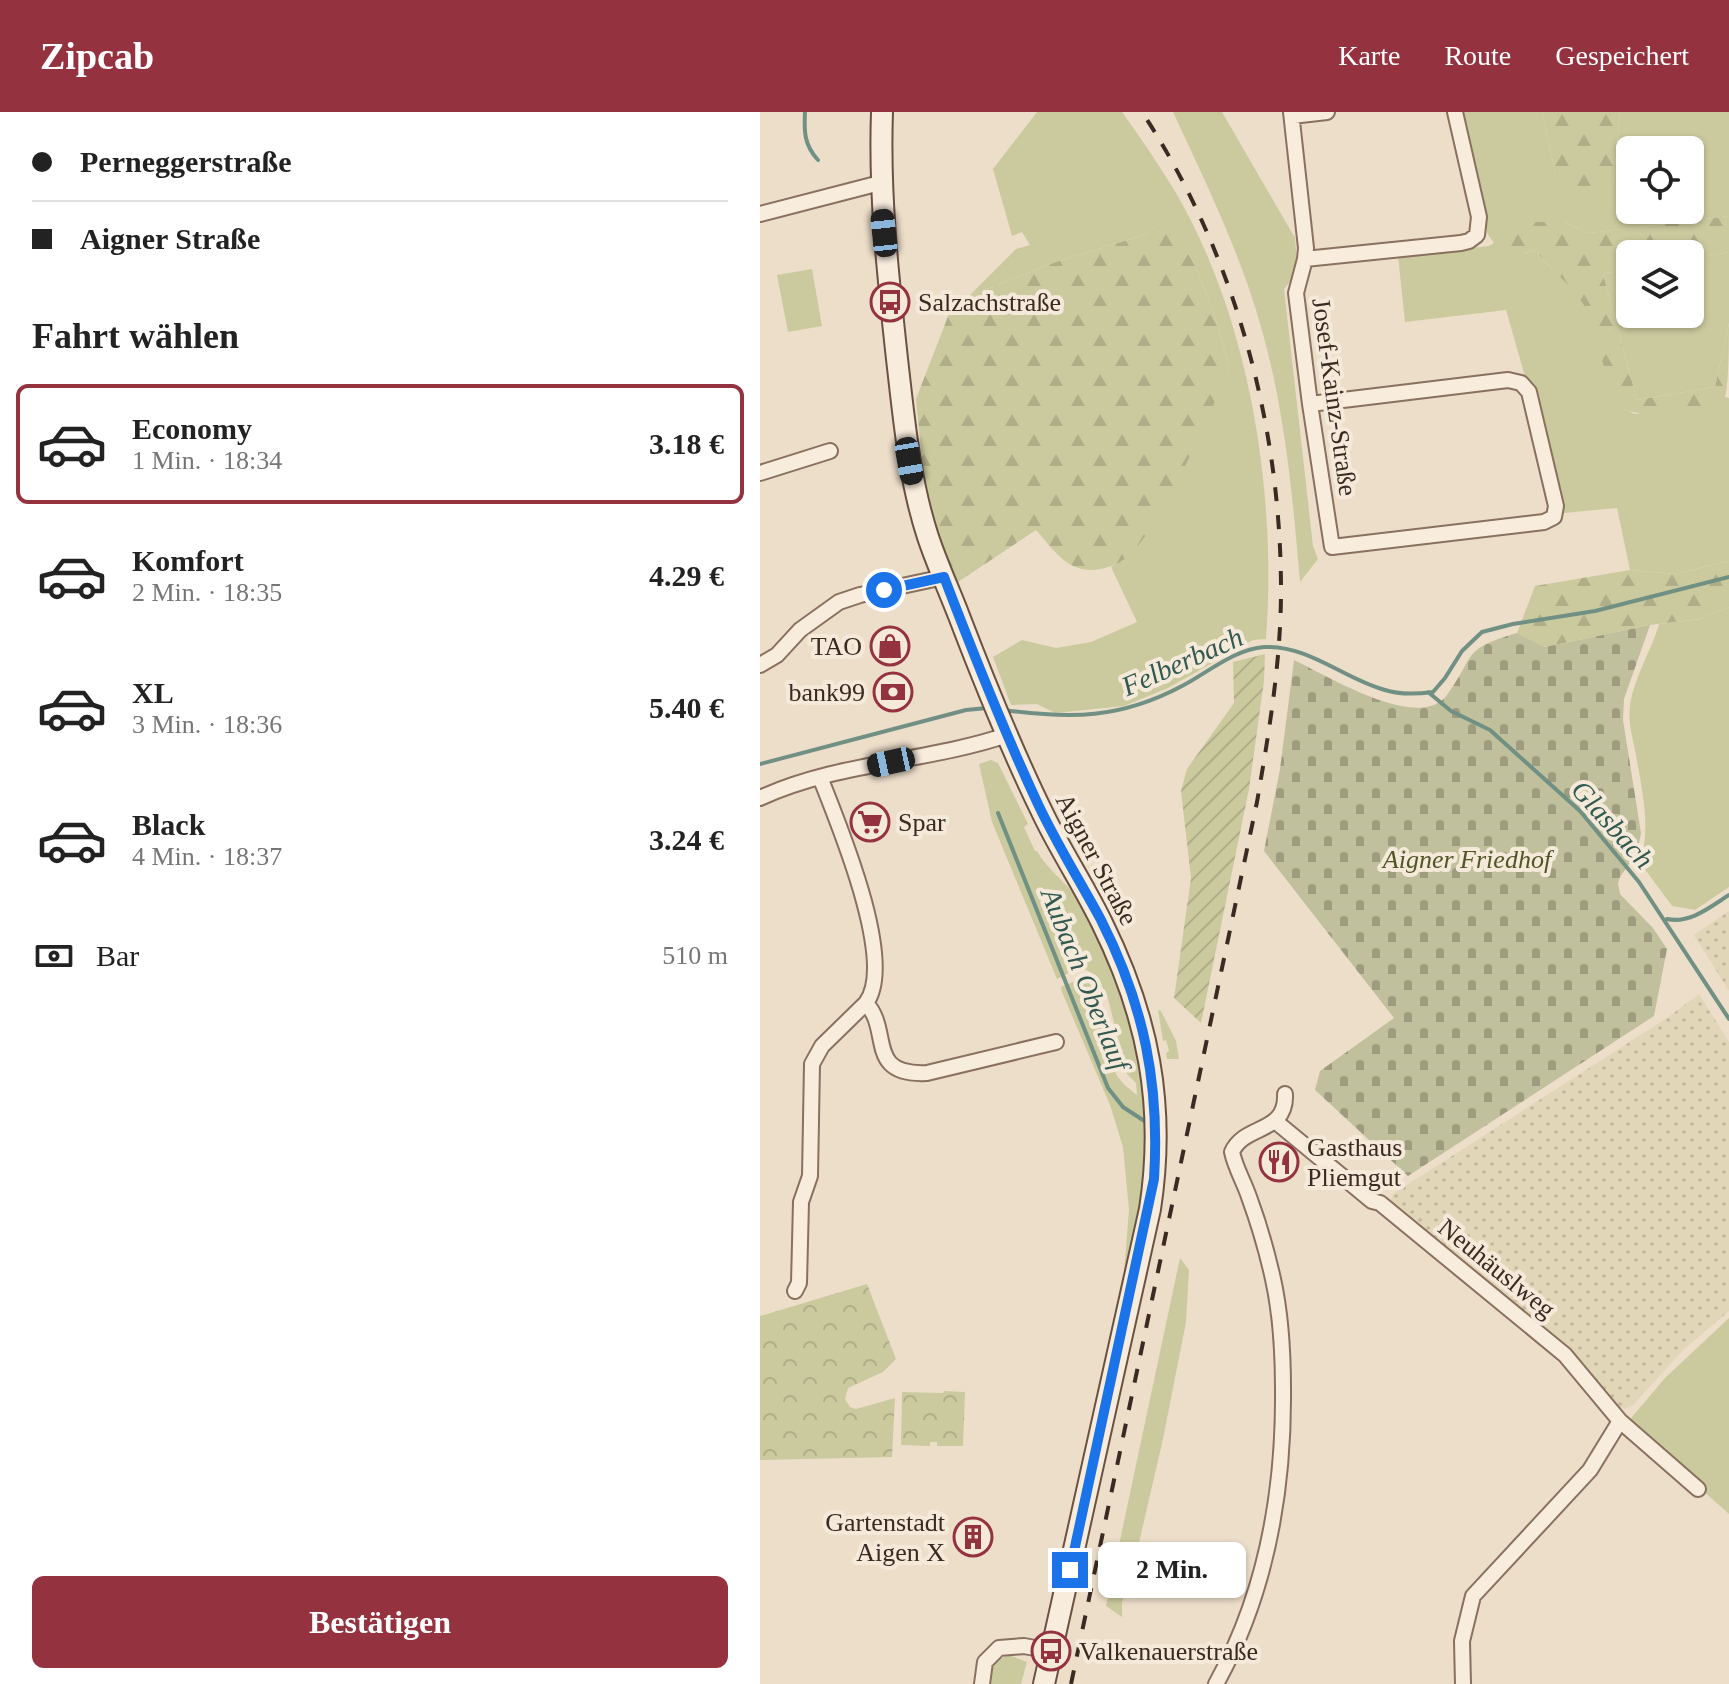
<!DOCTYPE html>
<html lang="de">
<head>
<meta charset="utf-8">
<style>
	body { margin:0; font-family:Georgia,serif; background:#f6f6f6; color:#222; height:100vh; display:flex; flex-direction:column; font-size:30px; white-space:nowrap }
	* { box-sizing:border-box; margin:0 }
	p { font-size:26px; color:#767676 }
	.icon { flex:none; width:44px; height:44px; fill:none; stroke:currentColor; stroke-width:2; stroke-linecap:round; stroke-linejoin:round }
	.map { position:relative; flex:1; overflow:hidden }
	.side { display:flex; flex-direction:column; background:#fff; width:760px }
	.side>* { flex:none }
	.guide { display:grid; align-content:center; height:176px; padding:0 32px; background:#fff }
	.tools { position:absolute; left:856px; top:24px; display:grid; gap:16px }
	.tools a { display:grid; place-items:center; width:88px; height:88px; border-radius:12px; background:#fff; box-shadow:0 2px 6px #0004; font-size:40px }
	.end { position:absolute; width:36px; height:36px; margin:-18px; border:10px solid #1a73e8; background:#fff; box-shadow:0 0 0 4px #fff }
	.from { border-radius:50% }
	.bubble { position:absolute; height:56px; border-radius:12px; background:#fff; box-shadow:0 2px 6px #0004; font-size:26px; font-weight:700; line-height:56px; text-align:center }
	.car { position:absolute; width:24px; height:48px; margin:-24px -12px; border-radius:10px; box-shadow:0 0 6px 2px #0007; background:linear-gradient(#222 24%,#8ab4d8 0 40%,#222 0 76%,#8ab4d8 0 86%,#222 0) }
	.guide b { display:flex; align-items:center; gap:28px; height:76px; font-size:30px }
	.guide b+b { border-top:2px solid #e0e0e0 }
	.guide i { width:20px; height:20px; background:#222 }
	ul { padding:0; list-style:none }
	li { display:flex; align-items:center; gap:24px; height:120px; margin:0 16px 12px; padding:0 16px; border:4px solid transparent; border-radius:12px }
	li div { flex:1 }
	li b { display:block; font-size:30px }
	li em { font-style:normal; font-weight:700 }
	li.current { border-color:#953240 }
	li>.icon { width:72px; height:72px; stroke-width:1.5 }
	h2 { padding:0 32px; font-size:36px; line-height:96px }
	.pay { display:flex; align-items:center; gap:20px; height:88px; padding:0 32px; font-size:30px }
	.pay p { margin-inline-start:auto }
	.cta { display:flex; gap:16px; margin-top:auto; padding:16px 32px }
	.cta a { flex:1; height:92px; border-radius:12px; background:#953240; color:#fff; font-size:32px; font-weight:700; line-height:92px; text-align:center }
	header { display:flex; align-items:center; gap:48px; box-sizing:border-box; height:112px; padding:0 40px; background:#953240; color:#fff }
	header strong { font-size:38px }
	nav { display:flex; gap:44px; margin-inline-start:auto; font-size:28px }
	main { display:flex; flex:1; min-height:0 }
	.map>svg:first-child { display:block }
	.farmland { fill:url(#farmland-dots) }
	.grass { fill:#cbca9e; fill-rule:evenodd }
	.forest { fill:url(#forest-firs) }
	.cemetery { fill:url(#cemetery-stones) }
	.park { fill:url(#park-crowns) }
	.garden { fill:url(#garden-furrows) }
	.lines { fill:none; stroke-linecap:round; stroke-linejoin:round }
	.stream { stroke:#719084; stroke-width:4 }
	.street-casing { stroke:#89705f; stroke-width:18 }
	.secondary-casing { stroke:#6b5142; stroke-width:24 }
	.street { stroke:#f8ecdd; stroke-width:14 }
	.secondary { stroke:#f8ecdd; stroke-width:20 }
	.rail { stroke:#3a2a22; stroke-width:4; stroke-dasharray:14 14; stroke-linecap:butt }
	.route { stroke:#1a73e8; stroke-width:10 }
	.labels { text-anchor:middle; stroke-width:8; stroke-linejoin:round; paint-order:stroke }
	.poi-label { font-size:26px; fill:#3a2a22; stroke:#f5e9d9; text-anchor:start }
	.street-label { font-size:26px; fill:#3a2a22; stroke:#f5e9d9 }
	.park-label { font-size:26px; font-style:italic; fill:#505629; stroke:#f5e9d9 }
	.water-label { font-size:28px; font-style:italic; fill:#325951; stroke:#f5e9d9 }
</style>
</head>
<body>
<header>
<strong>Zipcab</strong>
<nav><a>Karte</a><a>Route</a><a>Gespeichert</a></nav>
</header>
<main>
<section class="side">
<div class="guide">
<b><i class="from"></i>Perneggerstraße</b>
<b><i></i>Aigner Straße</b>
</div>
<h2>Fahrt wählen</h2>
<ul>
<li class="current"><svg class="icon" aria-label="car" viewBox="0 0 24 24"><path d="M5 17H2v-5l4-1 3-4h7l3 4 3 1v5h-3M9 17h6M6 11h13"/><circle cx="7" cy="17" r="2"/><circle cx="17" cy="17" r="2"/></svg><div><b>Economy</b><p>1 Min. · 18:34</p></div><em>3.18 €</em></li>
<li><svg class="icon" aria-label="car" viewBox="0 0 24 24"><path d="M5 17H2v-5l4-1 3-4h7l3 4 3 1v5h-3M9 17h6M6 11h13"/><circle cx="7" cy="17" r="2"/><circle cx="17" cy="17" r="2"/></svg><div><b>Komfort</b><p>2 Min. · 18:35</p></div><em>4.29 €</em></li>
<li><svg class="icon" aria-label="car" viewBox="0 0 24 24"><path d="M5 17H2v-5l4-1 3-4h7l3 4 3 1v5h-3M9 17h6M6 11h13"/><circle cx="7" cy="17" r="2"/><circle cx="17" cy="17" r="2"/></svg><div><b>XL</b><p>3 Min. · 18:36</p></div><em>5.40 €</em></li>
<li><svg class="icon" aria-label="car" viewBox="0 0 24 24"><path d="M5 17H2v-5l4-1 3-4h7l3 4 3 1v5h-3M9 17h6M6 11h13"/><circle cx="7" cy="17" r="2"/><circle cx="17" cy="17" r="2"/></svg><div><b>Black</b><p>4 Min. · 18:37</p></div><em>3.24 €</em></li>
</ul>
<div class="pay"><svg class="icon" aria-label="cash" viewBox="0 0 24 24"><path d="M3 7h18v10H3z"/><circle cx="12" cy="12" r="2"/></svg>Bar<p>510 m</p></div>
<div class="cta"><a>Bestätigen</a></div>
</section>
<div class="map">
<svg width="969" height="1572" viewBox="0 0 969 1572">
	<defs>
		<pattern id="farmland-dots" width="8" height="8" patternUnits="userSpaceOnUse" patternTransform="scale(2)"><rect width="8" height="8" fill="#e2d6b8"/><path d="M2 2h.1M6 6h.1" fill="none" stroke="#c3b89e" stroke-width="1.8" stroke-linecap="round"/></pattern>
		<pattern id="forest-firs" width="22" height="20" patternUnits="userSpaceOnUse" patternTransform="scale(2)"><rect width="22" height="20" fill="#cbca9e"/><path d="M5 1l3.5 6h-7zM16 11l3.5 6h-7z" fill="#afae88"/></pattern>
		<pattern id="cemetery-stones" width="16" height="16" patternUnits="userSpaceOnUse" patternTransform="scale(2)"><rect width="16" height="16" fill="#c1c09c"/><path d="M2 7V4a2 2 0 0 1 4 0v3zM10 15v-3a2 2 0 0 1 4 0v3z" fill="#9e9c7f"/></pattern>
		<pattern id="park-crowns" width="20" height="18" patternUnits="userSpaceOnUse" patternTransform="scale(2)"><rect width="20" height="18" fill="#cbca9e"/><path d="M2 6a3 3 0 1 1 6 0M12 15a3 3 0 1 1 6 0" fill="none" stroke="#afae88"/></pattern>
		<pattern id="garden-furrows" width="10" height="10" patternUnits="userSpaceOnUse" patternTransform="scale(2)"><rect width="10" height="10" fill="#cbca9e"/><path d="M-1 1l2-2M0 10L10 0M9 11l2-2" fill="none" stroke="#afae88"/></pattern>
	</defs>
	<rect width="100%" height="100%" fill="#eddeca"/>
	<path class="farmland" d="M969,799v80l-35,-56z
		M939,882l30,48v269l-46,39 -50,55 -8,4 -10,-3 -226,-203 4,-9 274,-176z"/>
	<path class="grass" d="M277,0h85c19,26 37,53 54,81 74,127 101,300 90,446l-13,1 -85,48 -44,18 -69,7 -18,-9 -26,1 -18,-48 29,-17 34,8 35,-6 46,-20 -26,-55 20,-13 30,-46 69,-139 -15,-52 -22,-57 -25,-41 -24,16 -88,27 -87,34 47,-47 14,-4 -8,-13 -10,4 -19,-67z
		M413,0h49l73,126 2,26 -5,15 -8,10 29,257 5,13 -18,23c-8,-92 -16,-183 -44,-272 -21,-68 -53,-133 -83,-198z
		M702,0h80l13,60 58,15 7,-75h109v104l-140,17 -25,-11h-46l7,32 6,-4 6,2c12,17 30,28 43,45 20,29 30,77 42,111l13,6 82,-11 8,-6 4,1v163l-54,13 -45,-4 -13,-62 -53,5 -58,-203 -101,12 -7,-66 91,-10 5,-3 -7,-10zM870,38h60v60h-60z
		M969,140v71l-14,64 -78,13 -34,-126 27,-6v46h60v-55z
		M52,157l10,57 -34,6 -11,-57z
		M969,495v280l-34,23 -23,-4 -28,-38h-5c13,-39 3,-78 -4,-118 -3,-14 -7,-29 -5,-44 4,-29 21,-54 29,-82l41,-5z
		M231,648l7,3 30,61 -4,3 11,24h2c10,18 27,29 39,46 59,87 79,196 67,299 -3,30 -13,60 -20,89l6,-75 -6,-63 -13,-42 -48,-113 -1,-5 21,-9c21,6 23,73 33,94 5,10 13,16 22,23l-1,-12 -9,-9 -19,-75 -9,-20 -12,-9 -14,1 -16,8 -65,-157 -13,-58z
		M398,898l3,1 15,30 3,18h-12l-1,-6 3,-2 -3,-11 -3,1z
		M420,1146l9,12 -3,52 -23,117 -31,134 -10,29v15l-16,-11z
		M969,1206v196l-102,-91 38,-45z
		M249,1543l18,7 -6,22h-32v-9l7,-14z"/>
	<path class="forest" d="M782,0h78l-7,76 -49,7 -9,-23z
		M969,104v36l-39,7v-5h-60v14l-27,6 34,126 78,-13 14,-64c0,16 0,62 -4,74 -12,16 -92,24 -105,9 -16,-19 -20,-69 -32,-93 -11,-25 -35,-40 -51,-61l-6,-2c-10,6 -21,14 -32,4l-1,-7 5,-16 15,-9h46l25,11z
		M409,106l24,42 22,57 15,52c-26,55 -59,139 -98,184 -12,12 -34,20 -50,16 -20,-4 -33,-25 -46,-39l-81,54 -29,-85 -10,-100 36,-93 17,-10 87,-34 88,-27z
		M969,449v46l-29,12 -50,6 -105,22 -28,-14 18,-47 95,-16 45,4z"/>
	<path class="cemetery" d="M890,513l-26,74 -1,21 18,113 -4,20 -17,24 -2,6 2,11 33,34 14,21 -13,67 -246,160 -93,-86 5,-19 74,-53 -130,-167 16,-82 14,-109c32,15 125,73 153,35 30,-41 13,-45 70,-62l28,14z"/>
	<path class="park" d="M107,1172l29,75 -13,13 -35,16 -3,11 5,8 6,2 39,-11 -3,59 -132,3v-144z
		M184,1279l21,1 -2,54h-26v-4h-7v4l-29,-1 1,-53 41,1z"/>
	<path class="garden" d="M505,542l-1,27 -15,108 -48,234 -27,-25 17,-120 -10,-87 6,-22 47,-66 -1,-41z"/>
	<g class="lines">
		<path class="stream" d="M45,0c-1,19 -1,33 13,48
			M668,580l23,19 39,19 90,81 59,71 90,137
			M243,598c68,9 117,9 179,-24 25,-13 53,-37 82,-39 45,-2 80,32 121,43 15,5 32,4 48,2l12,-14 17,-27 20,-19 31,-8 82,-13 134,-34
			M0,652l206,-54 21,-2
			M238,701l110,275 15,19 26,17
			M907,807c23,5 43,-12 62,-24"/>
		<g class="street-casing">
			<path id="street" d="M531,0l15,136 -1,11 -9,34 14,111 22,143 212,-25 10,-5 2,-11 -27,-114 -8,-9 -13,-3 -198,24
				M532,4l35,-4
				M0,102l120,-31
				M545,147l156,-16 8,-2 8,-6 2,-18 -24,-105
				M0,361l70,-22
				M0,553l17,-10 23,-25 39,-28 21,-7 84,-18
				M60,665c18,46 77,185 46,226 26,28 -1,73 61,70l129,-31
				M0,686c78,-36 167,-36 247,-63
				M515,1009l97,80 8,2 185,152 55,66 78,68
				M35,1179l4,-8 2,-81 9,-26 2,-112 10,-18 44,-43
				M222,1572l3,-22 14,-14 25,-2 27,5
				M456,1572c50,-90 68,-193 67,-295 0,-36 -2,-74 -10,-110 -6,-27 -14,-55 -24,-82 -5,-15 -14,-30 -17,-45 12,-28 55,-18 53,-58
				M703,1572l-1,-43 11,-45 117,-126 30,-49"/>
		</g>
		<g class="secondary-casing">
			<path id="secondary" d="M122,0c-3,83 6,164 15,247 7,60 12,120 31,178 9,27 21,53 31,79 26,68 53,135 85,200 18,37 40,70 58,107 46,93 64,182 48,286l-106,475"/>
		</g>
		<use href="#street" class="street"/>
		<use href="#secondary" class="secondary"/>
		<path class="rail" d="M311,1572l186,-882c12,-70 24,-140 24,-212 0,-167 -47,-338 -139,-478"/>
	</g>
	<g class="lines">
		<path class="route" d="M124,478l60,-13c29,76 59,152 93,225 19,41 43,79 64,118 43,85 59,164 53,259l-84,391"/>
	</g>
	<defs>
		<g id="bus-ring" transform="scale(2)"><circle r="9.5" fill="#f5e9d9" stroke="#953240" stroke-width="1.5"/><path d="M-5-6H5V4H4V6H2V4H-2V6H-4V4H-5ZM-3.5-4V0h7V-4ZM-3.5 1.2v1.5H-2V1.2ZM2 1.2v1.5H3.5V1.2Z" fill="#953240"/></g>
		<g id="shop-ring" transform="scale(2)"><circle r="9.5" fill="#f5e9d9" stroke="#953240" stroke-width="1.5"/><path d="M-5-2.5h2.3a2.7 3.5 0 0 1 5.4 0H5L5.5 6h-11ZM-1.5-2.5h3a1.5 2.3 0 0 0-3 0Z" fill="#953240"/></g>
		<g id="bank-ring" transform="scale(2)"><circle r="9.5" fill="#f5e9d9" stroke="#953240" stroke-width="1.5"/><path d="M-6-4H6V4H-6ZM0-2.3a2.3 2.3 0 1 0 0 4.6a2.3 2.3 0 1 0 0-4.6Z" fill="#953240"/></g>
		<g id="supermarket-ring" transform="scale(2)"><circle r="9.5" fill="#f5e9d9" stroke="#953240" stroke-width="1.5"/><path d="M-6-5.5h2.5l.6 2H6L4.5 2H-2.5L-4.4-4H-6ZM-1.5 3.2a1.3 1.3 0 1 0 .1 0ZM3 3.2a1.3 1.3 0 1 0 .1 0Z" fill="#953240"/></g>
		<g id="restaurant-ring" transform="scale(2)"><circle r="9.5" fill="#f5e9d9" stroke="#953240" stroke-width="1.5"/><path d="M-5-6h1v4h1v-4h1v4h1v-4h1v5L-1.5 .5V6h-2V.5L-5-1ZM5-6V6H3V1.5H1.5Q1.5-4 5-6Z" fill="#953240"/></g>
		<g id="building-ring" transform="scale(2)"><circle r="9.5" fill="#f5e9d9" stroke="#953240" stroke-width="1.5"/><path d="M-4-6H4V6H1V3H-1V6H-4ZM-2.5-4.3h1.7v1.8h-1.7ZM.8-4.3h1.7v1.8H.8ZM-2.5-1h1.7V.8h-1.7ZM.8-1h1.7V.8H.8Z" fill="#953240"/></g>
	</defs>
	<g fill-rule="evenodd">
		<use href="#bus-ring" x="130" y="190"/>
		<use href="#shop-ring" x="130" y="534"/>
		<use href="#bank-ring" x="133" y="580"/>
		<use href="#supermarket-ring" x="110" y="710"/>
		<use href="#restaurant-ring" x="519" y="1050"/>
		<use href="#building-ring" x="213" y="1425"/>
		<use href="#bus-ring" x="291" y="1539"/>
	</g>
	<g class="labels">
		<g class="poi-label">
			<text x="158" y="199">Salzachstraße</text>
			<text x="102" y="543" text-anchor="end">TAO</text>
			<text x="105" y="589" text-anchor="end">bank99</text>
			<text x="138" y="719">Spar</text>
			<text x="547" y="1044">Gasthaus<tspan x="547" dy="30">Pliemgut</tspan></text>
			<text x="185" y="1419" text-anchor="end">Gartenstadt<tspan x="185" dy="30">Aigen X</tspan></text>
			<text x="319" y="1548">Valkenauerstraße</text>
		</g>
		<g class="street-label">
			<text transform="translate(575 285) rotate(82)" y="9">Josef-Kainz-Straße</text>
			<text transform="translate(337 747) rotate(62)" y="9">Aigner Straße</text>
			<text transform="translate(737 1156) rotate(39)" y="9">Neuhäuslweg</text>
		</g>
		<g class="park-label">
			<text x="707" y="756">Aigner Friedhof</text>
		</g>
		<g class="water-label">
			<text transform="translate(422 549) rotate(-24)" y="10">Felberbach</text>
			<text transform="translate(853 712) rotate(48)" y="10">Glasbach</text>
			<text transform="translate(326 867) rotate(68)" y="10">Aubach Oberlauf</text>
		</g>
	</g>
</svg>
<div class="tools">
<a><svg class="icon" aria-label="locate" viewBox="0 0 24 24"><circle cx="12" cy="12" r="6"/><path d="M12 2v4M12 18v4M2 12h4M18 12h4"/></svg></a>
<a><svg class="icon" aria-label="layers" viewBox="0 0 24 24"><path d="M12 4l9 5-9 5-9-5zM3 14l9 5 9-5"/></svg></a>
</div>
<i class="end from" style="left:124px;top:478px"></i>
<i class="end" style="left:310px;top:1458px"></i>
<div class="bubble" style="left:338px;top:1430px;width:148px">2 Min.</div>
<i class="car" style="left:124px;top:121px;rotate:354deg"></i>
<i class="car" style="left:149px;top:349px;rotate:170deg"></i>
<i class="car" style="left:131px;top:650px;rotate:258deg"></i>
</div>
</main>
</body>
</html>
